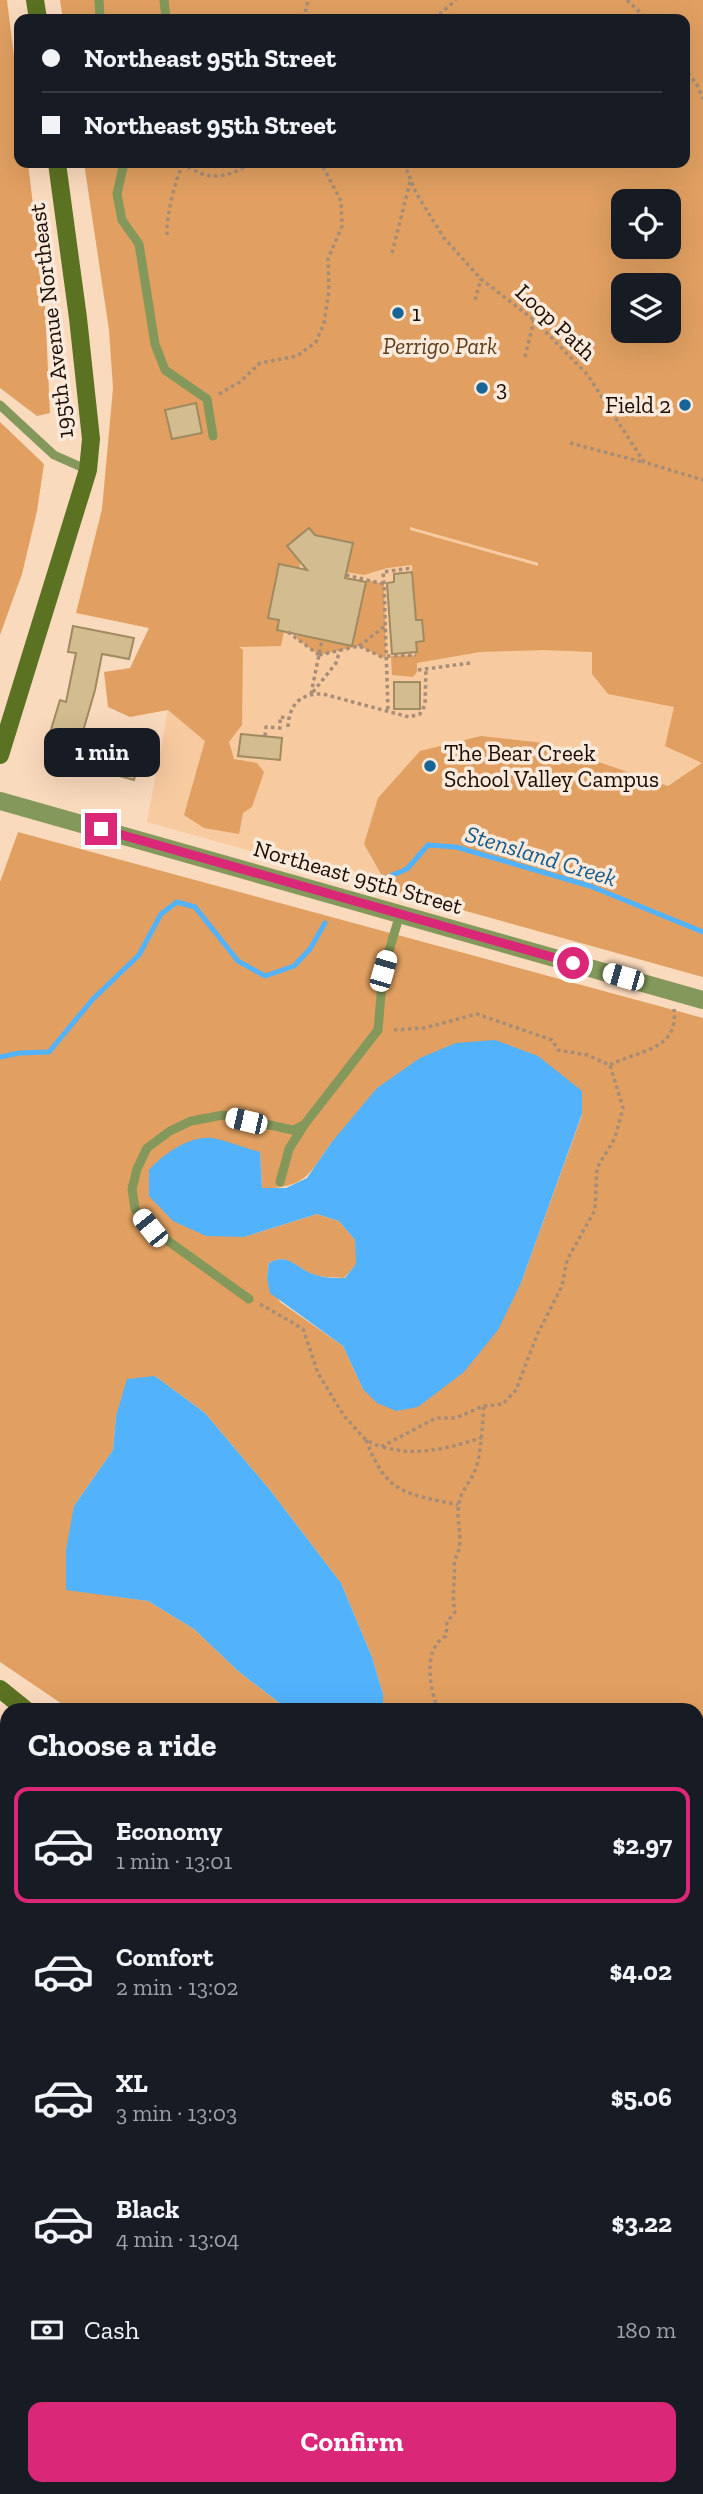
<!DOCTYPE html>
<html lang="en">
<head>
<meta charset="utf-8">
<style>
	body { margin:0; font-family:"Zilla Slab",serif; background:#20242c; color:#f1f3f6; height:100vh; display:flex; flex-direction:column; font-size:26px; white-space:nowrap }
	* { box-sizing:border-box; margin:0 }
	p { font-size:23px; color:#9ea1a6 }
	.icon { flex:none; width:38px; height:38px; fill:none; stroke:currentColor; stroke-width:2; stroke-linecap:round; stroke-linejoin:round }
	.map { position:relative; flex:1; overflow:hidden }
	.drawer { position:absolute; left:0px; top:1703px; width:704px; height:793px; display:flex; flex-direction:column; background:#171b24; border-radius:21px 21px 0 0; box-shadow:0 7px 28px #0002 }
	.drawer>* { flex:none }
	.top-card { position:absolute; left:14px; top:14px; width:676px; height:154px; border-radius:14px; box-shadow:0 7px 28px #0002; display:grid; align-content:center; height:154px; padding:0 28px; background:#171b24 }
	.fabs { position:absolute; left:611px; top:189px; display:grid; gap:14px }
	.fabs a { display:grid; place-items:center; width:70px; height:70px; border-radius:14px; background:#171b24; box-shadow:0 7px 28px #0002; font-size:35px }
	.end { position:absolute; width:32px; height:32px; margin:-16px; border:9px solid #db2777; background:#fff; box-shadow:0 0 0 4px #fff }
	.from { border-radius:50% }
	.bubble { position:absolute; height:49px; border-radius:14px; background:#171b24; box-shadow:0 7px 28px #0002; font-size:23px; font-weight:800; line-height:49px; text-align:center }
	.car { position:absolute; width:21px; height:42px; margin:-21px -10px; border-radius:9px; box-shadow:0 0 5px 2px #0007; background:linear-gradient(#fff 24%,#345 0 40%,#fff 0 76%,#345 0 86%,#fff 0) }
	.top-card b { display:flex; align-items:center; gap:24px; height:66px; font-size:26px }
	.top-card b+b { border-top:2px solid #363941 }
	.top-card i { width:18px; height:18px; background:#f1f3f6 }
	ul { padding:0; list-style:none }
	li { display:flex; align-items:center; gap:21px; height:116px; margin:0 14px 10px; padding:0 14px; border:4px solid transparent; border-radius:14px }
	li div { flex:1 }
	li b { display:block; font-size:26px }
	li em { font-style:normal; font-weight:800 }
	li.selected { border-color:#db2777 }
	li>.icon { width:63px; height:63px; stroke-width:1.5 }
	h2 { padding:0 28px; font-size:32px; line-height:84px }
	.pay { display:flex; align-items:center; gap:18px; height:77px; padding:0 28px; font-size:26px }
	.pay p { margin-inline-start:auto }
	.button { display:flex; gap:14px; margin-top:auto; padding:14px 28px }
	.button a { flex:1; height:80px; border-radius:14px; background:#db2777; color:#fff; font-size:28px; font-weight:800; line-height:80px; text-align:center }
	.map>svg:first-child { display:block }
	.built { fill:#f7caa0 }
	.green { fill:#e1a061; fill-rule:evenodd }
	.water { fill:#52b3fc }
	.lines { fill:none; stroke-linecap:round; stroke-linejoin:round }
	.stream { stroke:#52b3fc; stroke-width:5 }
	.building { fill:#d3bc90; stroke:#a08a5f; stroke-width:2 }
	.path { stroke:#a68d78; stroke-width:3.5; stroke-dasharray:3.5 3.5; stroke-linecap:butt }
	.lane { stroke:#83985a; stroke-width:9 }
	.street { stroke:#83985a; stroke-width:18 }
	.secondary { stroke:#5b7222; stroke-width:18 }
	.route { stroke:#db2777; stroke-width:9 }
	.poi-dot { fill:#196497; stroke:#faeadc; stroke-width:2.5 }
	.labels { text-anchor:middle; stroke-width:7; stroke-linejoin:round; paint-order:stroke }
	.poi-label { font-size:23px; fill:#190c02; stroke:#faeadc; text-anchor:start }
	.street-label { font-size:23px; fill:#190c02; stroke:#faeadc }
	.park-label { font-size:23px; font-style:italic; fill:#5d3c19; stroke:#faeadc }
	.water-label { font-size:24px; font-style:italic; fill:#155b8b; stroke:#faeadc }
</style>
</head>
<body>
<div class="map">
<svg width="703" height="2494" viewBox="0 0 703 2494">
	<rect width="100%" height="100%" fill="#fadabd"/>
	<path class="built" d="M263,485l440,126v366l-556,-155 35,-187z"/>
	<path class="green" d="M0,0h7l12,96v67h9l17,143 5,107 -13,3 -37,-28z
		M60,0h643v977l-313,-87 -26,-46 14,-46 42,-47 61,-15 63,7 124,43 34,-23 -37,-17 9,-39 -66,-13 -16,-20v-22l-48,-2 -64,2 -63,11v9l-4,5 -21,-2 -1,-19 25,-1v-13l8,-1 -2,-21h-6l-4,-55 -25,3 -23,7 -18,-3 6,-29 -30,1 -13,-15 -10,39 -20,-4 -11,54 11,2 5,11 -3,15 -42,1 4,3 -1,75 -13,17 5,17 23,4 7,9 -12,35 -9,6 -4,21 -35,-6 -20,-13 21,-74 -37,-31 -38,7 -22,-10 -4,-35 26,-4 19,-40 -73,-15 26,-104 11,-121 -4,-58 -25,-167h600v-144h-621zM623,201h45v46h-45zM623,285h45v46h-45zM410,527l128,36v3l-128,-36z
		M0,422l44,42 -7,47 -15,63 -22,61z
		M367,580l17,4 2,75 -27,-13 -40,9 -22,-16 8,-37 13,37 22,4 2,-9 12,3z
		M18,832l685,186v1028l-7,-3v-333h-313v-16l-11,-37 -31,-74 -71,-93 -65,-77 -50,-37 -39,40 -3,34 -39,56 31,89 43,6 46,28 44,42 48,37 13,2h-228l-71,-48v-780zM582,1091v24l-61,168 -158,106 -20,-43 -63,-44 -13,-24 2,-15c19,-12 29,8 46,12 10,3 20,2 29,3l13,-14 -2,-24 -16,-19 -22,-7 -73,23 16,-85 2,37c44,-2 46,-13 69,-46z
		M0,1725l7,6v27l-7,7z
		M7,1806v33l-7,-2v-26z
		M0,2327l7,13v106l-7,1z
		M703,2327v32l-6,2v-33z
		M283,2489l96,-1v1l-1,5h-97z
		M561,2489h72l1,5h-73z"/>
	<path class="water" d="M495,1040l43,16 44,35v23l-61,169 -23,47 -34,42 -46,35 -22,4 -19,-8 -14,-14 -20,-43 -73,-53 -3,-15 2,-15c20,-12 29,8 47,12 9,3 19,3 29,3l11,-14 -1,-24 -16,-19 -22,-7 -73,23 -38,-1 -33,-15 -24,-25v-26c13,-15 41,-35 63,-32 16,3 32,10 48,14l2,36h24l21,-10 24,-35 46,-55 43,-30 36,-15z
		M155,1376l50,37 65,77 71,93 31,74 11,37v16l-97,-2 -48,-37 -44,-42 -46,-28 -82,-11v-40l8,-44 39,-56 3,-34 11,-37z"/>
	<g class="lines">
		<path class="stream" d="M376,882l31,-13 21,-24 28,2 134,39 113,46
			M0,1057l19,-4 30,-1 44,-53 46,-44 22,-41 16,-12 18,5 43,54 27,15 29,-10 16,-17 15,-26"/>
	</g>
	<path class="building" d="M196,403l6,30 -30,6 -7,-29z
		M309,528l6,7 38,8 -8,35 21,4 -14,64 -75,-16 2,-10 -11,-2 11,-54 28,6 -20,-24z
		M412,572l4,48h6l2,21 -8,1 1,10 -25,2 -5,-71 7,-1v-8z
		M73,626l61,12 -5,21 -27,-5 -7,36 -16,55 -30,-9 11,-36 6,2 10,-49 -8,-1z
		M394,682h26v27h-26z
		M241,734l41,4 -2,22 -42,-4z
		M100,746l40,11 -6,23 -40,-11z"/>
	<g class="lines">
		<path class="path" d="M627,0l20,19
			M304,19l4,-19
			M434,19l22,-19
			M684,67l13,18 6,14
			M182,163c28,19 42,16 70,0
			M404,163l12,30 28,45 37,41 53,41 53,54 57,88 59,18
			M167,235c-1,-18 8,-55 16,-71
			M392,253l18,-71
			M475,300l6,-21
			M525,357l9,-37
			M219,394l21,-12 20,-19 37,-7 19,-14 8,-19 5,-32 -1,-32 14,-33 -1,-25 -20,-38
			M570,443l72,19
			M346,575l38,9 4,127
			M384,584l-1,-12 29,-4
			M288,632l31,23
			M359,646l26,-20
			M319,655l40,-9 27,13
			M387,656l29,-1
			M418,670l52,-7
			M313,692l23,-29 4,-13
			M311,694l11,-54
			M288,727c1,-22 12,-34 35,-33l86,23 11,-3 5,-9 1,-36
			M265,736l1,-9 14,1v-11l8,1
			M610,1065c28,-15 69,-14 64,-56
			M260,1304l43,25 15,44 26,43 22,24 15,7 55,-29h19l29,-12 19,-2 13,-14 21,-55 25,-49 5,-26 28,-50 2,-42 18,-30 8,-30 -13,-43 -23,-10 -29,-5 -6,-10 -75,-26 -53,14 -33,2
			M366,1440c21,55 39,53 92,65
			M383,1447c33,10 66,1 98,-9
			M438,1710c-8,-22 -16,-61 8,-74l1,-14 8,-10c-4,-18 1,-33 -1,-51 12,-19 1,-37 5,-57 2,-15 14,-24 18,-39 5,-19 5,-40 7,-59"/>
		<path class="lane" d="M99,0l1,19
			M164,0l2,19
			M124,163l-7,31 5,26 17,24 16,100 10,26 42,29 6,37
			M0,405l54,50 34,15
			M280,1182l9,-33 15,-24 74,-95 5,-59 17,-57
			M249,1299l-99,-71 -15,-19 -3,-20 5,-20 10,-21 23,-17 21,-10 32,-6 70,15 11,-5
			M0,1797l7,-8"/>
		<path class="street" d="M0,801l703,199
			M0,1851l7,2
			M272,2494l1,-6"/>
		<path class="secondary" d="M35,0l3,19
			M0,755l88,-285 3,-31 -13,-121 -21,-155
			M0,1689l26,21
			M696,2076l7,3
			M696,2382l7,-1
			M0,2462l7,-1"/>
	</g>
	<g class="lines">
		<path class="route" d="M101,829l472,134"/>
	</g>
	<g class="poi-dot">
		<circle cx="398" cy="313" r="7"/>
		<circle cx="482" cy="388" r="7"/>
		<circle cx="685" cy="405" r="7"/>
		<circle cx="430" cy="766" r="7"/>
	</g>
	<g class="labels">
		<g class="poi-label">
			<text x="412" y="321">1</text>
			<text x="496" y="396">3</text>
			<text x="671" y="413" text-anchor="end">Field 2</text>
			<text x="444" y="761">The Bear Creek<tspan x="444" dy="26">School Valley Campus</tspan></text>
		</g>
		<g class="street-label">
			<text transform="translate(51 321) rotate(-97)" y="8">195th Avenue Northeast</text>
			<text transform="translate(556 322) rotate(43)" y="8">Loop Path</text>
			<text transform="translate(358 877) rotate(16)" y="8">Northeast 95th Street</text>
		</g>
		<g class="park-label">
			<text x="440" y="354">Perrigo Park</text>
		</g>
		<g class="water-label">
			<text transform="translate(541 856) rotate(17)" y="8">Stensland Creek</text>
		</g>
	</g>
</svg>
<div class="fabs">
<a><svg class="icon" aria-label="locate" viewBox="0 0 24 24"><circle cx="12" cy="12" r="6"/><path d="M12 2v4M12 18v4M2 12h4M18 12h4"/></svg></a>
<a><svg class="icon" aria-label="layers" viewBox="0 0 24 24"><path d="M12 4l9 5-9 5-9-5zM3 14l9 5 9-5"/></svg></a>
</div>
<i class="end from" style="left:573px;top:963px"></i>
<i class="end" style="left:101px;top:829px"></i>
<div class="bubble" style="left:44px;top:728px;width:116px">1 min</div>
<i class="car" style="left:383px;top:971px;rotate:16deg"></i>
<i class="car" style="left:623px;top:977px;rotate:286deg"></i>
<i class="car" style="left:246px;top:1121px;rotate:283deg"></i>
<i class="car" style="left:150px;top:1228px;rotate:321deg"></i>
<div class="top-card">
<b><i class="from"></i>Northeast 95th Street</b>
<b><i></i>Northeast 95th Street</b>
</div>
<section class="drawer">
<h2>Choose a ride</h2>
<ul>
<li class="selected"><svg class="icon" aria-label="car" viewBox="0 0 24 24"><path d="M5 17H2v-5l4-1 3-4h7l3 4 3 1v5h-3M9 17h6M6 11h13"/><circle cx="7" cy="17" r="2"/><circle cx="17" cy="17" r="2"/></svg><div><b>Economy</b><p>1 min · 13:01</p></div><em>$2.97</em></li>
<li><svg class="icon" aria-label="car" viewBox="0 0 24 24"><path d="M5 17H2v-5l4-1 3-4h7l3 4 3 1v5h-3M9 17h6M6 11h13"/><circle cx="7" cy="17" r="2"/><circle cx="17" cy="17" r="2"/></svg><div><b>Comfort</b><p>2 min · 13:02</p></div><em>$4.02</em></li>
<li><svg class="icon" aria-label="car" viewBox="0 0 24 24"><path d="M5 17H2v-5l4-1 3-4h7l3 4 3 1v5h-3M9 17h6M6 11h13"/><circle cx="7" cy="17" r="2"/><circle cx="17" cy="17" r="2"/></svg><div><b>XL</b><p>3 min · 13:03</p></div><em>$5.06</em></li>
<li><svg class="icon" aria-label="car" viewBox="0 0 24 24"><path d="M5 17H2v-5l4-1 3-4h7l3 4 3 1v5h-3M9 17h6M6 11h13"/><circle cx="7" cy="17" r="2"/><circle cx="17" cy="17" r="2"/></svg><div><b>Black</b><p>4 min · 13:04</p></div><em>$3.22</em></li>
</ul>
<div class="pay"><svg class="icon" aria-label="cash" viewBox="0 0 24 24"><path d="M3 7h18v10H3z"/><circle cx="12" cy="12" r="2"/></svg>Cash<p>180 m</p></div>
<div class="button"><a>Confirm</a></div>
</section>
</div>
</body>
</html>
